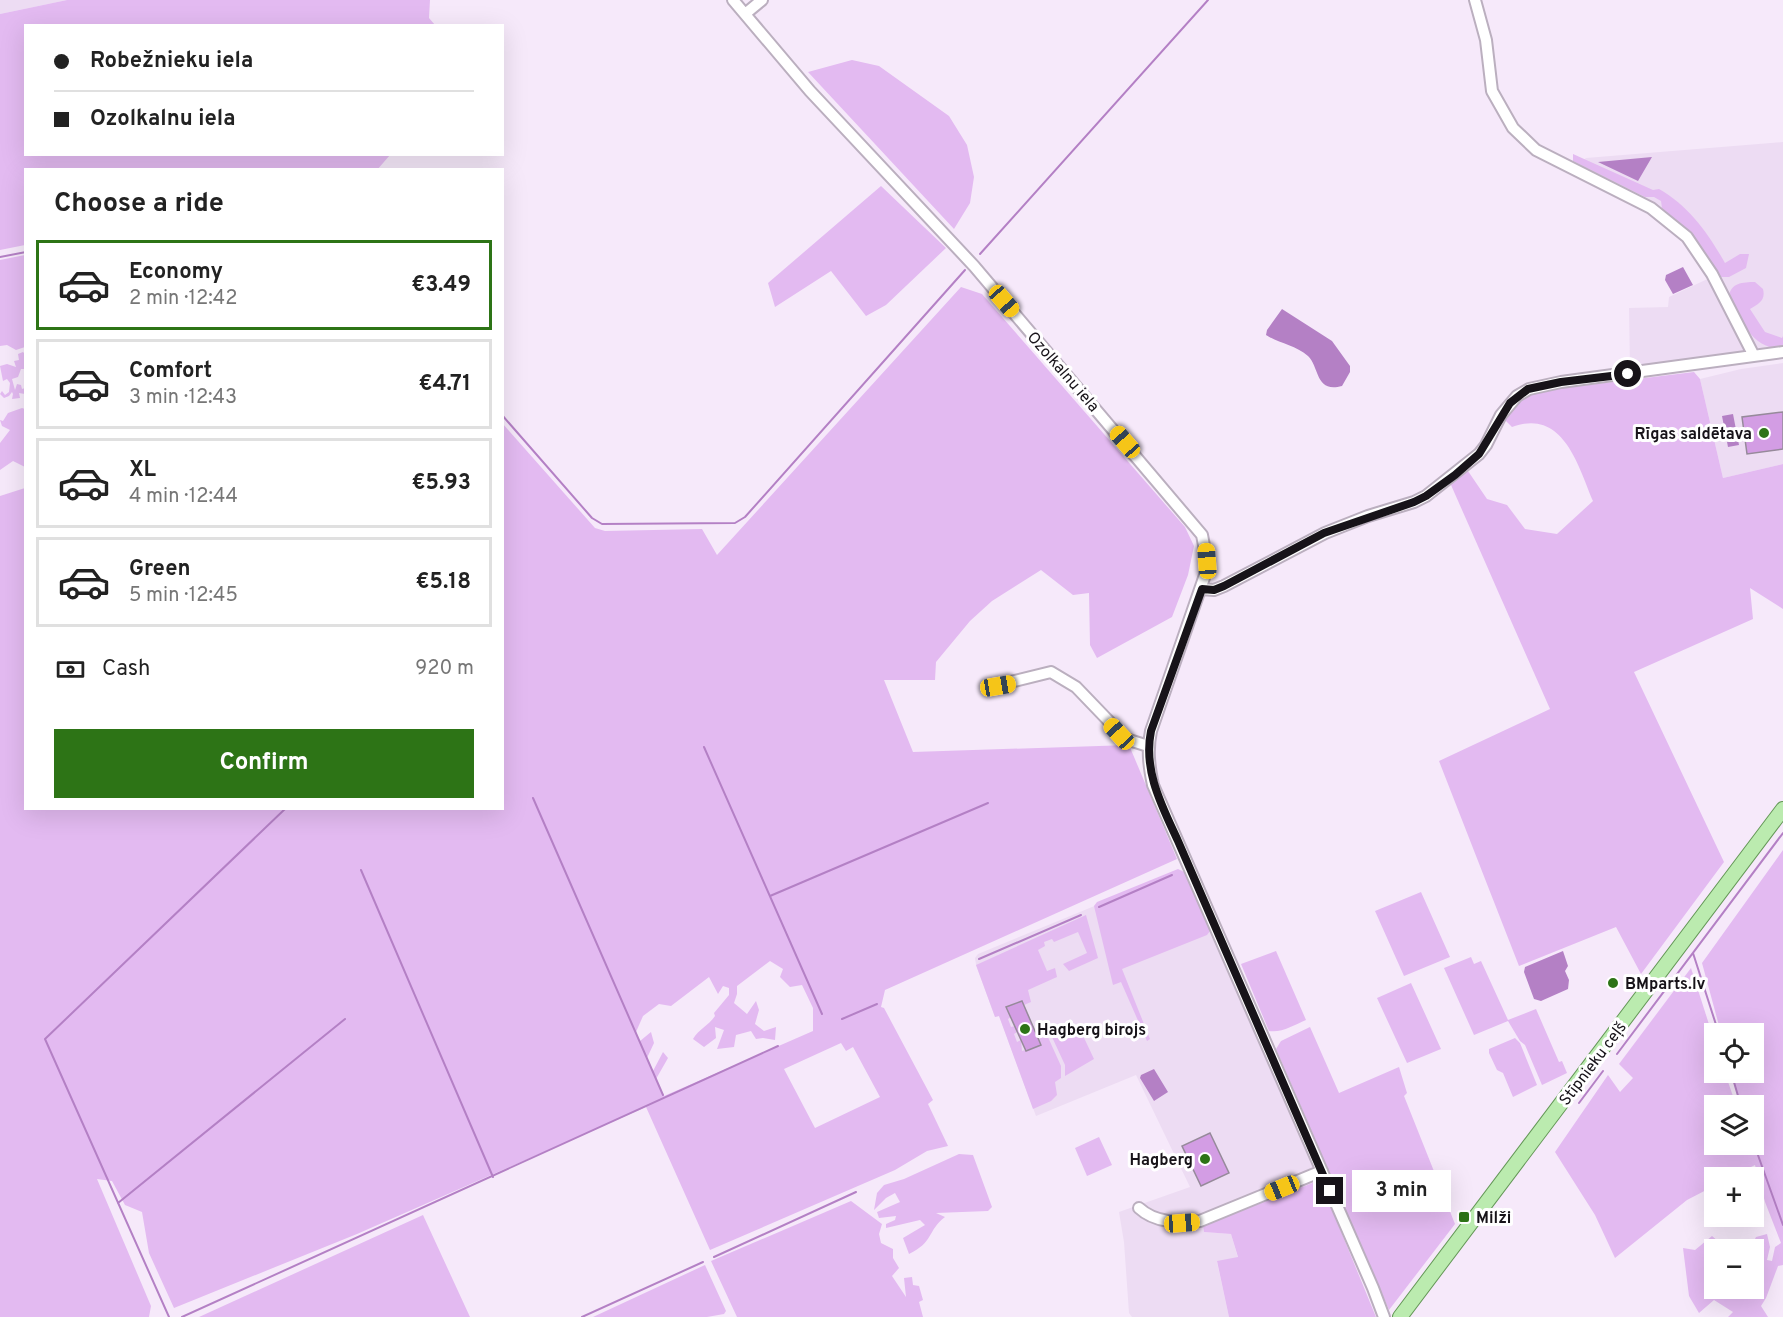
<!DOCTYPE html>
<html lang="en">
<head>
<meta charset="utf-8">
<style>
	body { margin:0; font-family:Overpass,sans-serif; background:#f2f2f2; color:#222; height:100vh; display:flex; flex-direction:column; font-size:22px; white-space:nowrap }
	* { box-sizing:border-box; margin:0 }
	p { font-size:20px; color:#767676 }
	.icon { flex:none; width:33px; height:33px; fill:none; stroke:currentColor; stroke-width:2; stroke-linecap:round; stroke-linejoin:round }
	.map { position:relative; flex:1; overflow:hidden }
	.panel { position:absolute; left:24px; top:168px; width:480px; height:642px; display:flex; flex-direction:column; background:#fff; border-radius:0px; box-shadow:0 6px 24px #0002 }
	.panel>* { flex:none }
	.banner { position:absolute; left:24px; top:24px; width:480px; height:132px; border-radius:0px; box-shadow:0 6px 24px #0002; display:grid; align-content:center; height:132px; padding:0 30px; background:#fff }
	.controls { position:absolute; left:1704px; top:1023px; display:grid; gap:12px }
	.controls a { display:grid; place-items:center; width:60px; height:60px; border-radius:0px; background:#fff; box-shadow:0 6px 24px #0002; font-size:30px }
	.end { position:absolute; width:27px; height:27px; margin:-14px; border:8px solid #171319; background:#fff; box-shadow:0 0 0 3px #fff }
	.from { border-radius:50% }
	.bubble { position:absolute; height:42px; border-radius:0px; background:#fff; box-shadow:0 6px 24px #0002; font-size:20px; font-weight:700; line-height:42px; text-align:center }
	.car { position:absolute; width:18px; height:36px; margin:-18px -9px; border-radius:8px; box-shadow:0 0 4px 2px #0007; background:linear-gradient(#f5c518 24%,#345 0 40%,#f5c518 0 76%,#345 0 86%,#f5c518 0) }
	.banner b { display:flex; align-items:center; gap:21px; height:57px; font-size:22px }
	.banner b+b { border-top:2px solid #e0e0e0 }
	.banner i { width:15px; height:15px; background:#222 }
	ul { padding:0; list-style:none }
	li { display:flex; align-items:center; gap:18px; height:90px; margin:0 12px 9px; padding:0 18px; border:3px solid #e0e0e0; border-radius:0px }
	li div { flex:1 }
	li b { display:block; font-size:22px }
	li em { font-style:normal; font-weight:700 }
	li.selected { border-color:#2d7416 }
	li>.icon { width:54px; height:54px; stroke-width:1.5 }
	h2 { padding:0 30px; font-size:27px; line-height:72px }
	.pay { display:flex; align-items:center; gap:15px; height:66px; padding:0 30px; font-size:22px }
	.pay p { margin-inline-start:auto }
	.primary-button { display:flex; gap:12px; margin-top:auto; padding:12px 30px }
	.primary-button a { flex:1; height:69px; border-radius:0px; background:#2d7416; color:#fff; font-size:24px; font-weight:700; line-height:69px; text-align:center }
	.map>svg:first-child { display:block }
	.built { fill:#eddcf3 }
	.green { fill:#e3baf1; fill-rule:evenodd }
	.water { fill:#b480c5 }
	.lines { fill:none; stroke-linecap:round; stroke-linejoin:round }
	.stream { stroke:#b480c5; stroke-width:2 }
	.building { fill:#d39de4; stroke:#968a9a; stroke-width:1.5 }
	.minor-casing { stroke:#bbafbf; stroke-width:14 }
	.major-casing { stroke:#649757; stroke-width:16 }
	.minor { stroke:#fff; stroke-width:10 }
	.major { stroke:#bbebaf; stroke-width:14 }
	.route { stroke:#171319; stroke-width:8 }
	.poi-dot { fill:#2d7416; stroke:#fff; stroke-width:2 }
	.labels { text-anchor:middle; stroke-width:6; stroke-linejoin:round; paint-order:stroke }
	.street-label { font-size:16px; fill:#171319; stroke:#fff }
	.poi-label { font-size:16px; font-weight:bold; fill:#171319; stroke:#fff; text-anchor:start }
</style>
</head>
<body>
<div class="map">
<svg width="1783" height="1317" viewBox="0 0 1783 1317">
	<rect width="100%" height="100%" fill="#f6e9fa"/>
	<path class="built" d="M0,0h67l-67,14z
		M1783,142v203l-153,23 -1,-60 39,-1 1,-10 47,-22 -16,-28 -39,-39 -84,-43 9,-7z
		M1783,363v101l-60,14 -23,-99 41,-10z
		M1182,870l138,310 -117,46 1,6 27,2 7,24 -21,4 12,55h-97l-3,-4 -5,-71 -5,-30 71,-25 -54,-112 -100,41 -37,-100 -4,1 -19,-52 -1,-7 3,-4z"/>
	<path class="green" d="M67,0h363l-1,18 6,7 -409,1v128l364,1 -13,15h-351l-1,75 -25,5v-236z
		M852,60l27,6 70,50 18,29 7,32 -4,26 -16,26 -146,-157z
		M1573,154l80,36 6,-1c30,17 49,44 66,74l15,-9h9l-3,14 -17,9h-8l-27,-41 -32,-28 -1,-7 -7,-4h-9l-72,-36z
		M881,186l65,62 -60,57 -20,11 -35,-45 -56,36 -7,-24z
		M25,255v92l-9,3 -9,-5 -7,1v-86z
		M1755,282l8,7c3,12 -5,15 -13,20l15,23 17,6 1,-2v12c-30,3 -42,-28 -54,-51 1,-14 14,-15 26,-15z
		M961,287l21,7 203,233 9,19 -6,29 -16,42 -75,41 -7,-13 -1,-52 -16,2 -32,-25 -49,31 -22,20 -34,41 -1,18h-51l29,72 216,-7 48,114 -292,131 -4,17 3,1 49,92 -5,4 20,42 -21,5 -32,19 -185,80 -64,-143 -289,127 -183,74 -25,-55 -7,-41 -17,-7 -13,-24 -15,-2 54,127 -2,11h-149v-821l25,-8 1,320h476l1,-384 92,104 10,3 97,-2 15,26zM770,961l13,8 -3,8 10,10 12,-2 11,23v23l-149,65 -8,-17 12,-21 -5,-6 -10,19 -6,-13 7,-15 -3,-11 -11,9 -4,-9 7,-16 16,-12 12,2 38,-29 9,17 5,-8 6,2v7l-15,18 1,3c-7,10 -16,13 -22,23l11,8 12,-9 -1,-11 9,3 -7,19 17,-2 2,-12 15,-4 5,8 7,-1 12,2 1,-13 -12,4 -9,-7 4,-14 -3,-9 -9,13 -13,-11 3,-9v-8zM841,1043l5,8 7,-4 27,50 -65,31 -31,-59z
		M23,352l2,2v15h-4l-3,8 -6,2 3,11 2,-6 4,1 1,4 3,-1v6l-6,-1 1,5 -8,1 1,-5 -1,-2 -3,4 -5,2 -4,-4 2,-3 3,4 4,-3 1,-9 -3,-4 -4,2 -3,-15 7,-2 9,3 -2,-6 5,-1 -1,-6z
		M1694,372l6,7 23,99 60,-14v145l-33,-21 3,31 -119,53 90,190 -83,112 -25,-47 -97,39 -80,-205 111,-52 -99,-224 17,-14 19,28 20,6 18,24 32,5 36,-33c-15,-36 -30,-93 -81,-74l-7,-7c9,-15 18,-23 34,-29z
		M22,408l3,1v58l-12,-6 -13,9v-27l10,-13 -8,-4 -2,-6 3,1 5,-8z
		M1783,850v415l-5,1 -12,32 -5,8 7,11h-40l5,-5 -19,-12 -15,13 -10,-17 -6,-48 12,2 17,-14 15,13 -13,1v38h40v-38l-4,-1 6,-12 11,-3 3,13 -3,13 5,1 3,-14 6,-4 -16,-41 -10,-37 -24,12 -17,1v8l-27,14 -72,58 -20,-43 -40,-63 53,-77 12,17 13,-14 -14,-14 72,-96 23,72v32l11,1 11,32 -22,1v38l35,1 2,5 -1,-5 4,-1v-38l-14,-1 -9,-32 23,-1v-38l-33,-1 -19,-70z
		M1178,869l8,4 24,58 -3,4 -85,34 28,70 -3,2 -26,-59 -8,3 -19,-79 3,-4z
		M1421,892l29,65 -46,19 -29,-65z
		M1086,915l12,43 -29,13 -6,-7 24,-11 -9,-21 -24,10 -2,-3 -8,3 1,4 -7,4 9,21 8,-3 2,9 -29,13 3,12 -7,3 -2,-4 -15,7 4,9 -3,2 3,8 4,-1 2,6 -3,2 3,8 4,-2 1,11 19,-6 -2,-6 8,-4 14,31v12l-6,4 2,13 -6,6 -18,8 -34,-93 -4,1 -19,-52z
		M1276,951l30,69c-12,5 -24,13 -37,11l-28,-67z
		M1471,957l3,7 7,-3 27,59 28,-11 23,53 3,-1 5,12 -25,12 -17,-40 -5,-4 -12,-20 -34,14 -30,-67z
		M1411,983l30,66 -34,14 -30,-65z
		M1078,1025l16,34 -29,17v-11l-13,-28z
		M1310,1027l29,66 60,-26 8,26 -3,3 51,128 -66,86 -113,-261 5,-8z
		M1515,1038l5,5 17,42 -24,12 -10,-24 -6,-3 -8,-17v-4z
		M1099,1137l13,28 -25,11 -12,-28z
		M959,1154l14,1 19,52 -4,4 -52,2 9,4c-18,14 -11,25 -36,37l-6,-16 22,-13 -5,-5 -34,8v-4l9,-4 1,-4 -17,2 -2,-6 23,-10 -5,-9 -9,5 -12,12 3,-17 7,-8 20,-6z
		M1320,1180l56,137h-147l-12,-56 21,-4 -7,-23 -27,-2 -1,-6z
		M851,1201l31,23 -3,10 2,9 12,6v9l6,10 -7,8 14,21 -2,-19 8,-1 1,8 6,1 4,14 -4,2 4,15h-186l-26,-56z
		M423,1215l47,102h-271z
		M705,1265l21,46 -2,3 -17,3h-114z"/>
	<path class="water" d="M1652,157l-14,24 -40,-19z
		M1683,267l10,18 -20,9 -8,-14 1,-5z
		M1282,309l50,32 18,25v6l-8,14c-27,7 -22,-18 -34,-30 -13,-11 -30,-13 -42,-21l1,-5z
		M1733,414l6,31 -11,2 -6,-31z
		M1563,951l5,15 -3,5 4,9 -1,9 -27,12 -7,-2 -10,-27 1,-5z
		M1154,1069l14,23 -14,9 -14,-23 1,-3z"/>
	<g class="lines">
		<path class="stream" d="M980,254l228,-254
			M0,257l26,-5
			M502,415l90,103 10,6 133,-1 10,-6 220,-247
			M704,747l118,267
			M533,798l130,297
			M361,870l132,307
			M770,896l218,-93
			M1099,907l73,-32
			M1693,953l26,81
			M979,959l102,-44
			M842,1019l35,-15
			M1617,1054l166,-221
			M1731,1072l10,34
			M1579,1103l24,-32
			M1754,1144l29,81
			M118,1203l227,-184
			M714,1257l142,-65
			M169,1317l-124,-278 241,-231
			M182,1317l596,-271
			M582,1317l121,-55"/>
	</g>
	<path class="building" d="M1783,412v37l-36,5 -5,-37z
		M1022,1001l19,44 -15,6 -20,-44z
		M1210,1133l19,40 -28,13 -19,-40z"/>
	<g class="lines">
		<g class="minor-casing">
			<path id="minor" d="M733,0l77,91 164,175 228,269 5,26 -2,14 -54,156c-4,19 -2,35 2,54l220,503 11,29
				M1475,0l11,40 6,51 21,37 23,22 115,58 36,29 25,37 42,82
				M745,14l17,-14
				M1202,589l12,1 10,-4 101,-53 43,-17 46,-14 12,-6 53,-42 7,-9 15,-30 16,-19 12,-7 32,-7 222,-30
				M998,685l53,-13 25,15 50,52 22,7
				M1139,1208c16,15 40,15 61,13l122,-50"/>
		</g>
		<g class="major-casing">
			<path id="major" d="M1400,1317l383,-508"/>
		</g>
		<use href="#minor" class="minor"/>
		<use href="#major" class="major"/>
	</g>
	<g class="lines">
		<path class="route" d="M1330,1191l-152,-350c-16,-35 -35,-70 -27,-110l51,-142 12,1 10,-4 100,-53 90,-31 12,-6 29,-21 24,-21 31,-51 18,-14 33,-7 67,-8"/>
	</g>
	<g class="poi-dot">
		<circle cx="1764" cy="433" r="6"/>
		<circle cx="1613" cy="983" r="6"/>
		<circle cx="1025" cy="1029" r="6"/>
		<circle cx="1205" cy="1159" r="6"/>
		<rect x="1458" y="1211" width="12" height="12" rx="3"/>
	</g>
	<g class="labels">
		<g class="street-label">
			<text transform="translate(1064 371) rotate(49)" y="6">Ozolkalnu iela</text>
			<text transform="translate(1592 1063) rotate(-53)" y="6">Stīpnieku ceļš</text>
		</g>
		<g class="poi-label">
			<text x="1752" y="439" text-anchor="end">Rīgas saldētava</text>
			<text x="1625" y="989">BMparts.lv</text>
			<text x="1037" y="1035">Hagberg birojs</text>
			<text x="1193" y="1165" text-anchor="end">Hagberg</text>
			<text x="1476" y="1223">Milži</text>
		</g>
	</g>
</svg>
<div class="controls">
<a><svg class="icon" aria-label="locate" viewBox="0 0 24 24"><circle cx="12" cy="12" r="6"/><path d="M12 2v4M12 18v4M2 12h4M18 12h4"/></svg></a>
<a><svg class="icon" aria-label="layers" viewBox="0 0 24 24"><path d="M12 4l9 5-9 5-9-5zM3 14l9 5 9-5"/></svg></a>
<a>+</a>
<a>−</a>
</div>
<i class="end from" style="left:1628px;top:374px"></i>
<i class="end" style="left:1330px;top:1191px"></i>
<div class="bubble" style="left:1352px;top:1170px;width:99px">3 min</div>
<i class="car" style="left:1004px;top:301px;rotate:139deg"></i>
<i class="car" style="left:1125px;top:442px;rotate:319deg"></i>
<i class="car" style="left:1207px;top:561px;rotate:356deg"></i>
<i class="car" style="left:998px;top:686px;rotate:80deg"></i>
<i class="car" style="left:1119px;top:734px;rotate:317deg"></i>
<i class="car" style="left:1282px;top:1188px;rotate:248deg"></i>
<i class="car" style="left:1182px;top:1223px;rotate:86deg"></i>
<div class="banner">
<b><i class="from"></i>Robežnieku iela</b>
<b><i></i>Ozolkalnu iela</b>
</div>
<section class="panel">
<h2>Choose a ride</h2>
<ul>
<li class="selected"><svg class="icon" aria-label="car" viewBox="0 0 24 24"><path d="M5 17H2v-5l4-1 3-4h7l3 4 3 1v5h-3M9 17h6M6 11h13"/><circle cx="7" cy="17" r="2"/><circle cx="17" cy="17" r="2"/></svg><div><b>Economy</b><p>2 min · 12:42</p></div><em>€3.49</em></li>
<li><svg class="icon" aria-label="car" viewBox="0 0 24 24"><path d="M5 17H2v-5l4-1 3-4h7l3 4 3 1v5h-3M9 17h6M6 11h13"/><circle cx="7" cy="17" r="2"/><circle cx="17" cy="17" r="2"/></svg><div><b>Comfort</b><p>3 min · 12:43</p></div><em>€4.71</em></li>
<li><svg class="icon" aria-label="car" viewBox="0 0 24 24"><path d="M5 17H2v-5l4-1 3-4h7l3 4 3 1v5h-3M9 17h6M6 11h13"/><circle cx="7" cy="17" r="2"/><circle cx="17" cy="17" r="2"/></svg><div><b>XL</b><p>4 min · 12:44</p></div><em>€5.93</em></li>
<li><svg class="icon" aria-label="car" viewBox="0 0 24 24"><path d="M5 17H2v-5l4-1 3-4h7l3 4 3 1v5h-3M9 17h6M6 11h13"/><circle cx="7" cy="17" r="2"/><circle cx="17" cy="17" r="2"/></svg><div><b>Green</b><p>5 min · 12:45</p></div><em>€5.18</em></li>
</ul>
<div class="pay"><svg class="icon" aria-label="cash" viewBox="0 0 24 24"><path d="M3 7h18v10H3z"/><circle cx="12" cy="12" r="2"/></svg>Cash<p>920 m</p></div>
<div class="primary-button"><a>Confirm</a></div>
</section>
</div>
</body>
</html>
